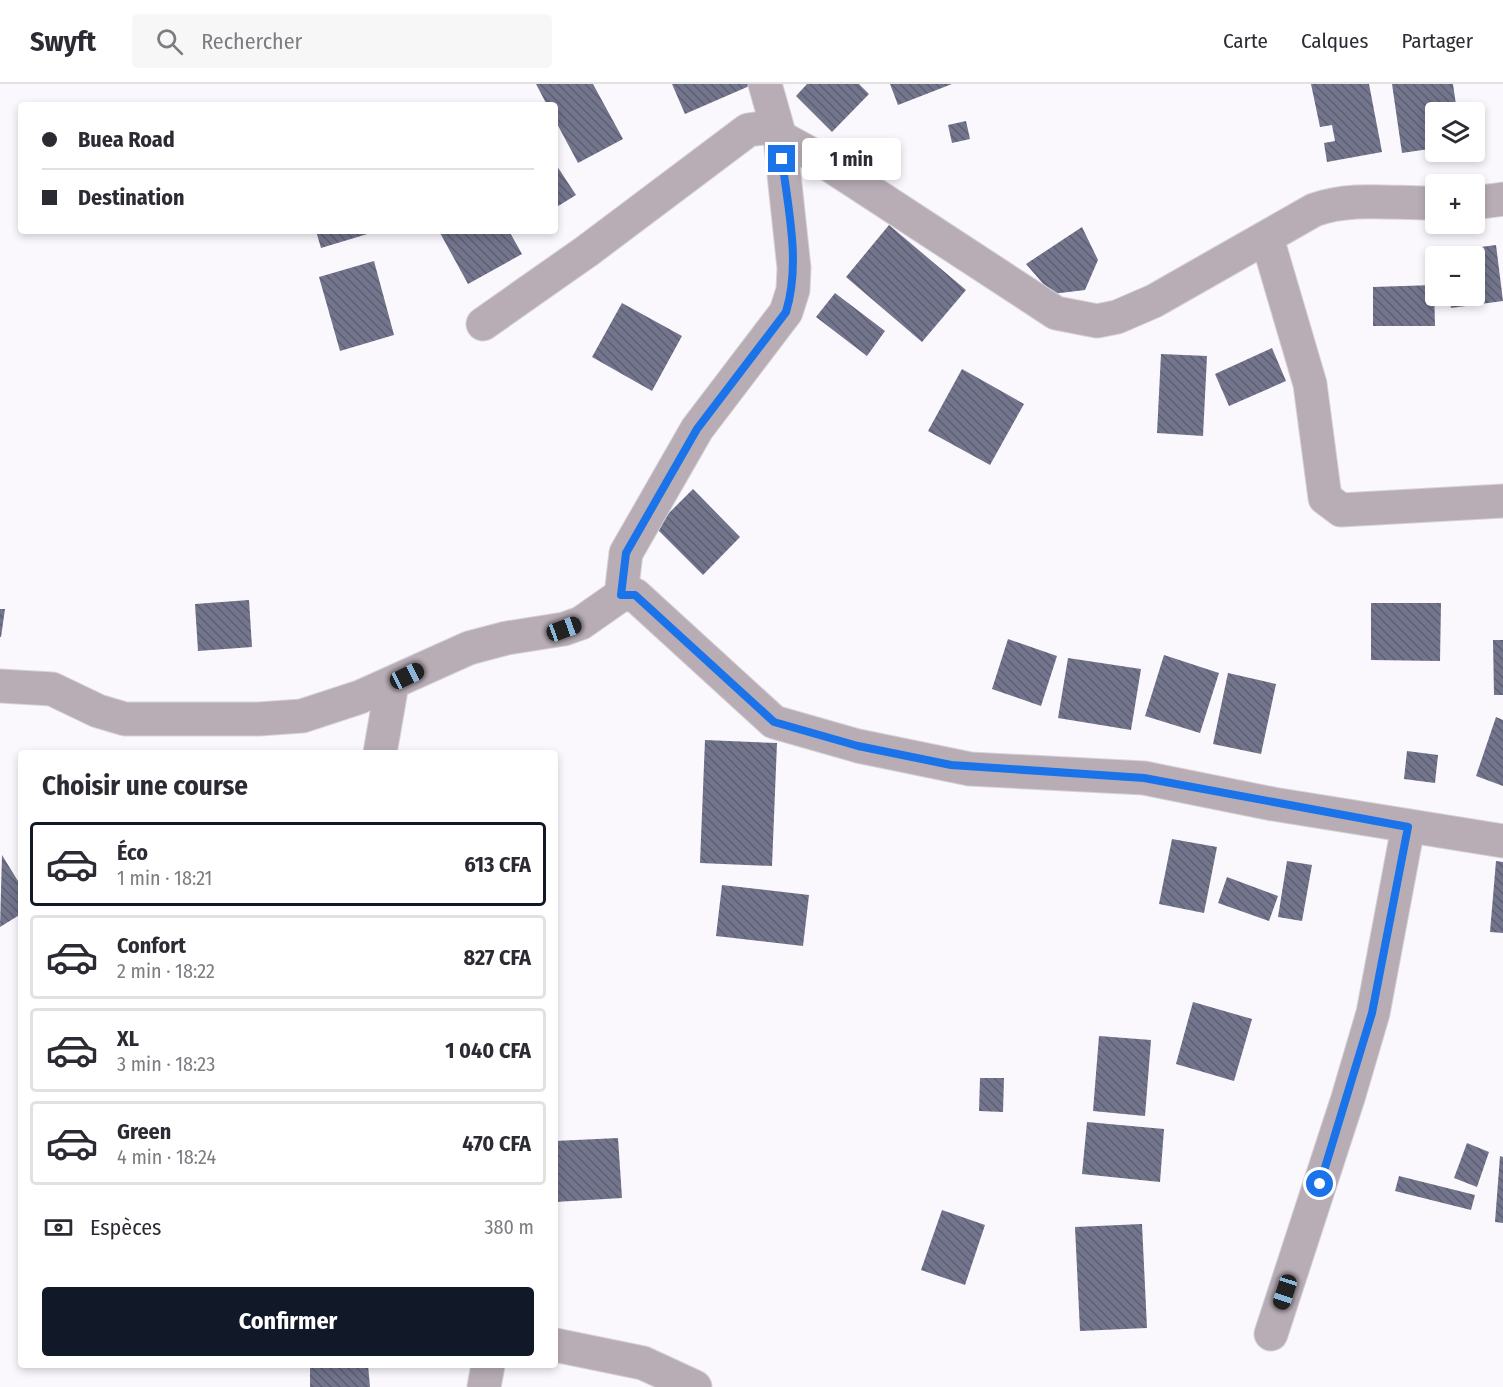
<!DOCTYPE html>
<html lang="fr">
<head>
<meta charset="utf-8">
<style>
	body { margin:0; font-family:"Fira Sans Condensed",sans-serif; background:#f7f7f7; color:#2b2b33; height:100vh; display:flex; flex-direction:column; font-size:22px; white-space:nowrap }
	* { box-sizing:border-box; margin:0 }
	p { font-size:20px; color:#7c7c81 }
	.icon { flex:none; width:33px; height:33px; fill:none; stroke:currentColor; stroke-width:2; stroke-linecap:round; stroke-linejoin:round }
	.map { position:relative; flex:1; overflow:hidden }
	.drawer { position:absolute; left:18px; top:666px; width:540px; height:618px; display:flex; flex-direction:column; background:#fff; border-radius:6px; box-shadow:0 3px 9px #0003 }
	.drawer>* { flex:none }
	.banner { position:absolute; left:18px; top:18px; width:540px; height:132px; border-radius:6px; box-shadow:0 3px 9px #0003; display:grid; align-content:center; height:132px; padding:0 24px; background:#fff }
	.buttons { position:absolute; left:1425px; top:18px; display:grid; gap:12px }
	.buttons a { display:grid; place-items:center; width:60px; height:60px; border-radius:6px; background:#fff; box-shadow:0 3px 9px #0003; font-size:30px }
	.end { position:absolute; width:27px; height:27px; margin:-14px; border:8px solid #1a73e8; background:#fff; box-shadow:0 0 0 3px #fff }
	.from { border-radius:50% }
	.bubble { position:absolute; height:42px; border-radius:6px; background:#fff; box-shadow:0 3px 9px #0003; font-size:20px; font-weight:700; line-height:42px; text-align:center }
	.car { position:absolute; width:18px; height:36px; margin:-18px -9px; border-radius:8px; box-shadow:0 0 4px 2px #0007; background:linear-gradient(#222 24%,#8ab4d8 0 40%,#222 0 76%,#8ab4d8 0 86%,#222 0) }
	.banner b { display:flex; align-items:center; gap:21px; height:57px; font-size:22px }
	.banner b+b { border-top:2px solid #e1e1e2 }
	.banner i { width:15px; height:15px; background:#2b2b33 }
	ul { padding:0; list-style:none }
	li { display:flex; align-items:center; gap:18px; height:84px; margin:0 12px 9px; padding:0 12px; border:3px solid #e1e1e2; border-radius:6px }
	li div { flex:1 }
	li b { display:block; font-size:22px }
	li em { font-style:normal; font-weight:700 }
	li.active { border-color:#111827 }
	li>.icon { width:54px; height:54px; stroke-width:1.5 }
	h2 { padding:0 24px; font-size:27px; line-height:72px }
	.pay { display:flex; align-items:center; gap:15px; height:66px; padding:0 24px; font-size:22px }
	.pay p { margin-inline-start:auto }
	.button { display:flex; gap:12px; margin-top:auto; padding:12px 24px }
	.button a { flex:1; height:69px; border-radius:6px; background:#111827; color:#fff; font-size:24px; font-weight:700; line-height:69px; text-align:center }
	header { display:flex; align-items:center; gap:36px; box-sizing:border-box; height:84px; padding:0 30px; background:#fff; border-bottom:2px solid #e1e1e2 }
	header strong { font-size:28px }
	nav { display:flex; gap:33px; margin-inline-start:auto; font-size:21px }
	.search { width:420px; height:54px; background:#f7f7f7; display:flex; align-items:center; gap:15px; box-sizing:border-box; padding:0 21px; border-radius:6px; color:#7c7c81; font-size:22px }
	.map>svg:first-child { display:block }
	.building { fill:url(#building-back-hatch) }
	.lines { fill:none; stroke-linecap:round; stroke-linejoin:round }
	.minor-casing { stroke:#d4d1d7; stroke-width:35 }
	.minor { stroke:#b8adb5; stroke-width:33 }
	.route { stroke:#1a73e8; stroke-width:8 }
</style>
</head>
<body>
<header>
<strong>Swyft</strong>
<div class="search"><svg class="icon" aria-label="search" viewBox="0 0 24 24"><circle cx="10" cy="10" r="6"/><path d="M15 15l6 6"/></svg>Rechercher</div>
<nav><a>Carte</a><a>Calques</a><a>Partager</a></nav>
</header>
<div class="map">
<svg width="1503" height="1303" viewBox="0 0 1503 1303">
	<defs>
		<pattern id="building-back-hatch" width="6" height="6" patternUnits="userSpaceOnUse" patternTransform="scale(1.5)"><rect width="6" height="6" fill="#73758d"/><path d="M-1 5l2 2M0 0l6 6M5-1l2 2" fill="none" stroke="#5d5e72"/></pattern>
	</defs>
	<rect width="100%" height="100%" fill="#faf7fd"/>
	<path class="building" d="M536,0h57l30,55 -45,24 -23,-43v-15h-8z
		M672,0h82l-69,30z
		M807,0h52l10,10 -37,38 -36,-36z
		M890,0h62l-54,21z
		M1311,0h58l13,68 -55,10 -3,-19 11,-2 -3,-16 -12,2z
		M1392,0h61l4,28h-21v36l-34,5z
		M966,37l4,18 -18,4 -4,-18z
		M555,79l21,32 -21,13z
		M889,141l77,65 -44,52 -76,-65z
		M1082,143l16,33 -13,30 -33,4 -26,-30z
		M316,147h58v1l-53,16z
		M439,147h70l13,23 -54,30z
		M1496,161l7,56 -52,7 -2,-12h25v-40h-30l-1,-4z
		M374,177l20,74 -54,16 -21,-74z
		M1434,201l1,41h-62v-39z
		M835,209l50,38 -18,25 -51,-39z
		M622,219l60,33 -30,55 -60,-34z
		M1272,264l14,33 -57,25 -14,-32z
		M1161,270l46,2 -4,80 -46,-3z
		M962,285l62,35 -34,61 -62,-34z
		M693,405l47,48 -37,38 -48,-48z
		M249,516l3,47 -54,4 -3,-47z
		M1371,519h70l-1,58 -69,-1z
		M0,525h5l-4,28h-1z
		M1008,555l49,17 -16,50 -49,-17z
		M1493,556h10v55h-9z
		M1164,571l55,18 -19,60 -55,-17z
		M1068,574l73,11 -10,61 -73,-12z
		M1228,589l48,11 -15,70 -48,-10z
		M1496,633l7,3v66l-27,-10z
		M705,656l72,3 -5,123 -72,-3z
		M1407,667l31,4 -3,28 -31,-4z
		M1172,755l45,8 -13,66 -45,-9z
		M2,771l19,31v28l-21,13z
		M1287,777l25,4 -10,56 -24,-4z
		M1496,777l7,1v71l-13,-1z
		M1227,793l51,19 -9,25 -51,-18z
		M722,801l87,10 -6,51 -87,-10z
		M1193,918l59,17 -18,62 -58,-17z
		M1099,952l52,4 -6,76 -52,-5z
		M980,994h24l-1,34 -24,-1z
		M1087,1038l77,7 -4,53 -78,-8z
		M618,1054l4,60 -67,4v-61z
		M1467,1059l22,9 -12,35 -23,-9z
		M1500,1072l3,1v66l-8,-1z
		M1399,1092l76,19 -4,15 -76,-19z
		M942,1126l43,15 -20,60 -44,-15z
		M1142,1140l5,104 -67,3 -5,-104z
		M310,1281h58l2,22h-60z"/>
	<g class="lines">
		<g class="minor-casing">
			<path id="minor" d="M1474,119l29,-4
				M1267,154l43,146 15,114 16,12 162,-9
				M483,240l104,-73 161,-121 21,-3 11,10 42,23 234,153 41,8 20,-4 37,-16 160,-91c39,-14 81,-6 122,-7
				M621,511l5,-42 71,-124 89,-117 7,-22 1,-22 -14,-131 -15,-53
				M0,602l52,3 46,22 27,8h134l43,-3 58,-19 109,-49 38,-10 57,-9 17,-6 40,-28h14l139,127 84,24 112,23 174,9 129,26 230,37
				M380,669l12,-69
				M1271,1250l77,-236 25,-85 35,-186
				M555,1261l88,18 52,24
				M484,1303l4,-22"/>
		</g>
		<use href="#minor" class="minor"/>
	</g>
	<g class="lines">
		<path class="route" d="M782,75c6,50 19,104 4,153l-89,117 -71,124 -5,42h14l139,127 84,24 93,19 193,13 264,49 -36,186 -52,171"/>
	</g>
</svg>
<div class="buttons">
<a><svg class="icon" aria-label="layers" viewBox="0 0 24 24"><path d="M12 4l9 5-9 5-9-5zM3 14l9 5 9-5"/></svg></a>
<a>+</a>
<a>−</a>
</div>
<i class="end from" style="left:1320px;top:1100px"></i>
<i class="end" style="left:782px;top:75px"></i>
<div class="bubble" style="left:802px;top:54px;width:99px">1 min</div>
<i class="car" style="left:564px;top:545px;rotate:70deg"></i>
<i class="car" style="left:407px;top:592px;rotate:64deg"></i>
<i class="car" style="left:1285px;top:1208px;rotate:198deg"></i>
<div class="banner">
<b><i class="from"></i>Buea Road</b>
<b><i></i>Destination</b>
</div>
<section class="drawer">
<h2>Choisir une course</h2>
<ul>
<li class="active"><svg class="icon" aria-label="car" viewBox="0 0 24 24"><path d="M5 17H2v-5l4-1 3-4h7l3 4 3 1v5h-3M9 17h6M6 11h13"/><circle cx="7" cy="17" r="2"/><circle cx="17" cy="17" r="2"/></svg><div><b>Éco</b><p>1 min · 18:21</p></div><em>613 CFA</em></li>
<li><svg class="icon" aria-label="car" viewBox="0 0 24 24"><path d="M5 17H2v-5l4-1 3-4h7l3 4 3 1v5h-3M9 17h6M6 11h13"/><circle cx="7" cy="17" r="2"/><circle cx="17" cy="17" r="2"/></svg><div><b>Confort</b><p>2 min · 18:22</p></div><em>827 CFA</em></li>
<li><svg class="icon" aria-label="car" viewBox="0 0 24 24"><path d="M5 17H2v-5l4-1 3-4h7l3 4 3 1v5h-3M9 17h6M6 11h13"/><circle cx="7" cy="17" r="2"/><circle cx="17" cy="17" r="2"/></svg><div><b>XL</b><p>3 min · 18:23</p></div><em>1 040 CFA</em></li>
<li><svg class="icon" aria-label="car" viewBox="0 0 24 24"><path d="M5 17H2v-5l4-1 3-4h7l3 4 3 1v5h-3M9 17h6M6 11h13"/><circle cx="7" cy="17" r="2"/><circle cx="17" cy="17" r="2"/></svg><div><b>Green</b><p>4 min · 18:24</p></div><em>470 CFA</em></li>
</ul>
<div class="pay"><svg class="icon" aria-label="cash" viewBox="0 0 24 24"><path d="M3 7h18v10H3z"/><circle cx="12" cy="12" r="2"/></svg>Espèces<p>380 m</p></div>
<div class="button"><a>Confirmer</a></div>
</section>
</div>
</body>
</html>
